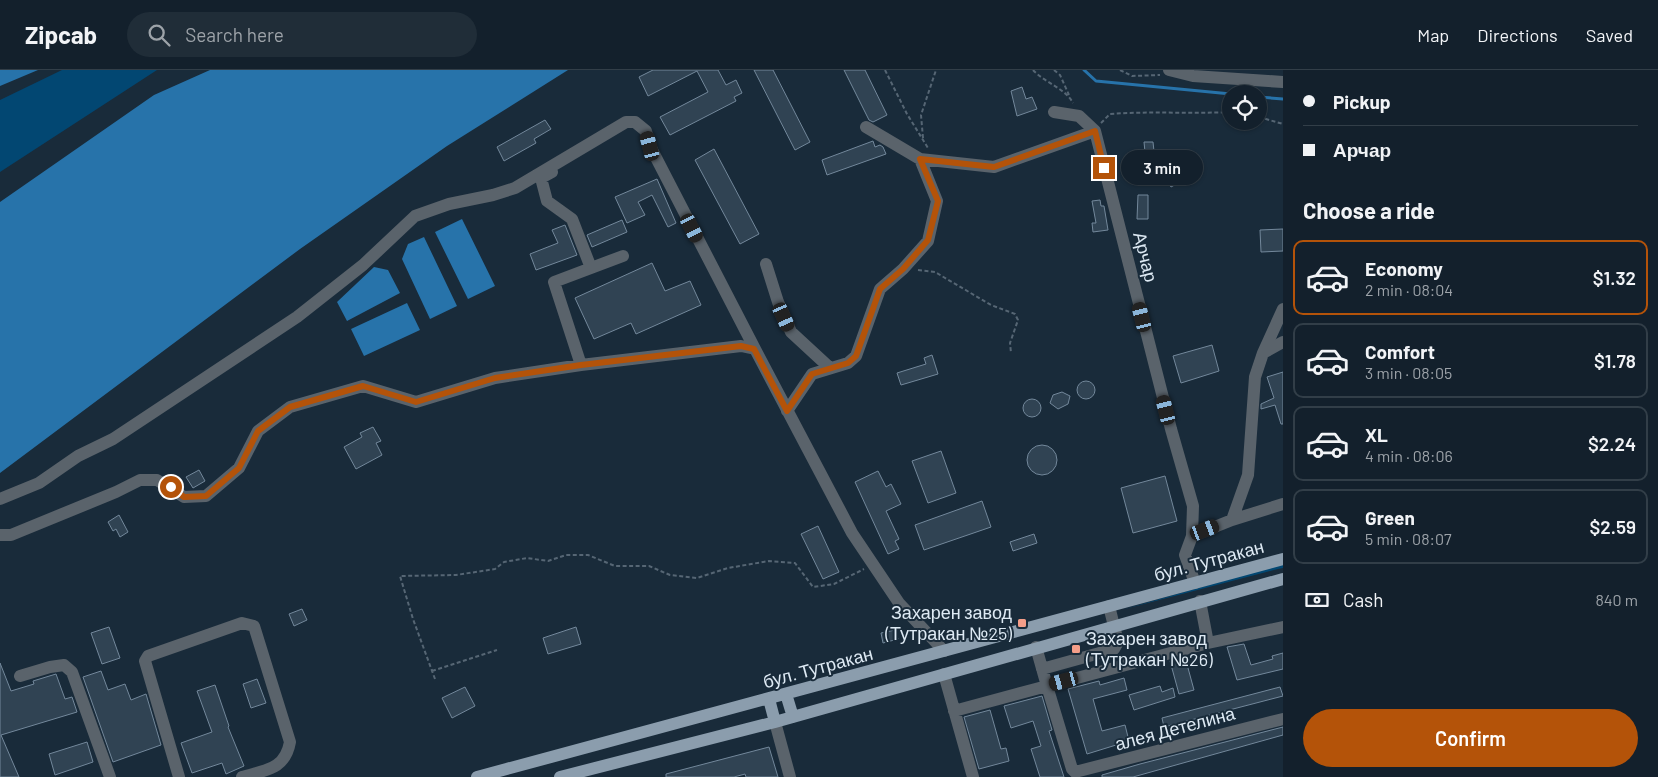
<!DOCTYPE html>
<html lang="en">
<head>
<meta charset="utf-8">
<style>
	body { margin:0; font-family:Barlow,sans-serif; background:#202d38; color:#f1f3f6; height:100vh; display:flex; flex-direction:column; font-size:19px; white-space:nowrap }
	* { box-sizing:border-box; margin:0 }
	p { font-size:16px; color:#9da3a9 }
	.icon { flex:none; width:28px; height:28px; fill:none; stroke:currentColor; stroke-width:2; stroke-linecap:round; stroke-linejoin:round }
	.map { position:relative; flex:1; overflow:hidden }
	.details { display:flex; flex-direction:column; background:#13202c; width:375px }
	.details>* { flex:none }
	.banner { display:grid; align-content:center; height:110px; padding:0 20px; background:#13202c }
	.controls { position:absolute; left:1222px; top:15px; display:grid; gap:10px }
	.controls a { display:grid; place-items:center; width:45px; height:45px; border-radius:50%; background:#13202c; box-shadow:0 1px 4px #0004,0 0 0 1px #323e48; font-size:25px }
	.end { position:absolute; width:22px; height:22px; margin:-11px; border:6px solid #b45309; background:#fff; box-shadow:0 0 0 2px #fff }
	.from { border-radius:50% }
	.bubble { position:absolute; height:35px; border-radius:18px; background:#13202c; box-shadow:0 1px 4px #0004,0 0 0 1px #323e48; font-size:16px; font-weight:600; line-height:35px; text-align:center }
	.car { position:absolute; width:15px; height:30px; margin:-15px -8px; border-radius:6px; box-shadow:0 0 4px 1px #0007; background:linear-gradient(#222 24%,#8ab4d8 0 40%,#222 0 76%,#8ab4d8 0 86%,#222 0) }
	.banner b { display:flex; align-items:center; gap:18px; height:48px; font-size:19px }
	.banner b+b { border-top:1px solid #323e48 }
	.banner i { width:12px; height:12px; background:#f1f3f6 }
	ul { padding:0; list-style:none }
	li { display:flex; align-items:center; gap:15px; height:75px; margin:0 10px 8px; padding:0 10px; border:2px solid #323e48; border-radius:10px }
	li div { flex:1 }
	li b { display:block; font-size:19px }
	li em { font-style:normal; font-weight:600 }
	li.active { border-color:#b45309 }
	li>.icon { width:45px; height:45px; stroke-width:1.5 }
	h2 { padding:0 20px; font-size:22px; line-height:60px }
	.pay { display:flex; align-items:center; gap:12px; height:55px; padding:0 20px; font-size:19px }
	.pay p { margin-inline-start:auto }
	.action { display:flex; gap:10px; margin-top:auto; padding:10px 20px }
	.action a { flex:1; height:58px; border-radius:30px; background:#b45309; color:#fff; font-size:20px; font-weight:600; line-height:58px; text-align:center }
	header { display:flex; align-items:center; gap:30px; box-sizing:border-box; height:70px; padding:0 25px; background:#13202c; border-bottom:1px solid #323e48 }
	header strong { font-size:24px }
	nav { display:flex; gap:28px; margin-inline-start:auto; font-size:18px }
	.search { width:350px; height:45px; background:#202d38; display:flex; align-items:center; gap:12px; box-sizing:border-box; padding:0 18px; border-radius:28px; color:#9da3a9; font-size:19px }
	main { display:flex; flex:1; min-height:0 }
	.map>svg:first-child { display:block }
	.green { fill:#024772 }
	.water { fill:#2773aa }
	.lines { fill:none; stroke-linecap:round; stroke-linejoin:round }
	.stream { stroke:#2773aa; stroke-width:3 }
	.building { fill:#304353; stroke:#73889b }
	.path { stroke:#566674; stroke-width:2; stroke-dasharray:4 2.5; stroke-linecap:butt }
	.minor { stroke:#5a636b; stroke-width:12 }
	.major { stroke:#8b9dad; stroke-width:12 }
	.route { stroke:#b45309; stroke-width:6 }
	.poi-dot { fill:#f49e89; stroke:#192b3a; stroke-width:2 }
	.labels { text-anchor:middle; stroke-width:4; stroke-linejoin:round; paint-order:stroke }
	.street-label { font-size:18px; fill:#deeaf4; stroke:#192b3a }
	.poi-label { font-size:18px; fill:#deeaf4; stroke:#192b3a; text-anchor:end }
</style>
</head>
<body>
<header>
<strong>Zipcab</strong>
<div class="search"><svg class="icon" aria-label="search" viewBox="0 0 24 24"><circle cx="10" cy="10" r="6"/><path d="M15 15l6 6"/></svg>Search here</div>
<nav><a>Map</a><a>Directions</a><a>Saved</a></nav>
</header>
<main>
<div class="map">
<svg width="1283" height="707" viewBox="0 0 1283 707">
	<rect width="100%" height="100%" fill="#192b3a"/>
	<path class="green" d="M62,0h95l-157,102v-72z
		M1283,494v4l-5,1 -157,41z"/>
	<path class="water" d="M0,0h38l-38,16z
		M210,0h358l-121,76 -147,103 -300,224v-271l154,-107z
		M462,149l33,67 -27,13 -33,-67z
		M424,167l33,69 -27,13 -28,-60 6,-15z
		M374,197l14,3 12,23 -53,28 -10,-19z
		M407,233l13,27 -56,26 -13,-27z"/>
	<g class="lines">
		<path class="stream" d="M1084,0l12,11 135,13
			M1259,27l24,2"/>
	</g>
	<path class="building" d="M653,0h65l8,15 10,-5 6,13 -8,4 2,4 -66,34 -10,-18 48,-25 -11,-21 -49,25 -9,-19z
		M754,0h19l37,72 -15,8z
		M844,0h21l22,45 -14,7 -4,-2z
		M1022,17l4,12 6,-2 5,12 -20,7 -6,-25z
		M545,50l6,9 -17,10 2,4 -32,18 -7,-14z
		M873,71l2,6 5,-2 3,2 3,7 -59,21 -5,-15z
		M1144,72h9l2,19 -9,1z
		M714,79l45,85 -19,10 -45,-84z
		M1135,95l2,9 -13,2 -1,-8z
		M1174,97l8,14 -11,6 -8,-14z
		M657,109l19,44 -8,4 -16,-32 -14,7 7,13 -18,8 -12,-26z
		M1138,125h10v24h-11z
		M1100,130l1,6h3l4,24 -15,2 -1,-9h4l-4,-22z
		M622,150l5,12 -35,15 -5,-12z
		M565,155l12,30 -41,15 -6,-16 28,-11 -6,-13z
		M1283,159v22l-22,1 -1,-22z
		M652,193l13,28 25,-10 11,24 -65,29 -5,-11 -37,16 -19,-41z
		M1212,275l7,26 -38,12 -8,-27z
		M932,285l6,19 -37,11 -4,-12 29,-9 -2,-6z
		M1283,302v52h-2l-6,-19 -14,4v-5l13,-6 -7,-21z
		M1077 320a9 9 0 1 1 18 0a9 9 0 1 1-18 0Z
		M1062,322l8,4 -2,8 -10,5 -8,-6 3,-8z
		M1023 338a9 9 0 1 1 18 0a9 9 0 1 1-18 0Z
		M373,357l8,14 -5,2 6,12 -26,14 -12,-22 18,-10 -2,-4z
		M1027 390a15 15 0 1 1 30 0a15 15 0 1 1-30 0Z
		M941,381l15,42 -28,10 -16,-42z
		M199,400l6,11 -12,7 -7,-11z
		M878,401l8,16 5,-3 10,20 -15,7 13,28 -4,2 4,8 -11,5 -33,-72z
		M1165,406l12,45 -44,12 -12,-45z
		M982,431l9,26 -67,23 -9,-25z
		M119,445l9,17 -8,5 -4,-8 -3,2 -5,-9z
		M818,456l21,46 -16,7 -22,-45z
		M1034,464l3,9 -24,8 -3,-9z
		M302,539l5,11 -13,6 -5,-12z
		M109,557l11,31 -18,6 -11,-31z
		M576,557l5,17 -33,10 -5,-16z
		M895,560l3,9 -15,4 -2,-10z
		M1244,574l7,21 22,-6 -1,-3 11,-3v16l-46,11 -10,-33z
		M1185,587l9,33 -15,4 -9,-33z
		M0,593l11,28 23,-7 -1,-3 23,-7 9,25 7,-2 5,15 -76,23 18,42h-19z
		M101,601l7,19 17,-6 6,16 15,-6 15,51 -48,17 -30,-85z
		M1124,608l3,12 -34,9 9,32 23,-6 4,16 -42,13 -19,-65 31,-8 1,4z
		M257,609l9,24 -15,5 -8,-24z
		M215,615l14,41 -1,1 16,39 -18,8 -4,-11 -30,10 -11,-30 31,-11 -15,-41z
		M1160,616l2,6 11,-4 2,9 -41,13 -5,-15z
		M465,617l10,19 -23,12 -10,-20z
		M1280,617l3,9 -119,31 -2,-9z
		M1042,626l10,34 -3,1 15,46h-24l-9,-28 10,-3 -8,-25 -22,7 -7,-22z
		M990,640l11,39 5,-1 3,13 -30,8 -15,-52z
		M1283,657v8l-150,42h-31v-2l38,-11z
		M87,672l6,20 -38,13 -6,-21z
		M769,677l9,30h-32l-1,-3 -11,3h-68v-3z"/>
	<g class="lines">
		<path class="path" d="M885,0l22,44 21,34
			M1033,0c12,13 32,18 40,33
			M1054,0l6,5 9,20
			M1120,0l12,6 28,-1
			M1259,47l24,7
			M1101,53l9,-9c40,-3 81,0 121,-2
			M923,68l-2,-23 15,-45
			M918,200l17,2 56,33 24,9 3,6 -8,23 1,10
			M432,601l65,-21
			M435,609l-22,-60 -13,-43 56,-1 39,-6 9,-7 23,-4 21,3 18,-6h22l27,11h34l21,9 27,3 31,-10 41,-7 26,2 18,24 21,-3 30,-15"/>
		<path class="minor" d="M1169,0l24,6 90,6
			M1054,42l25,4 16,15 76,298 22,77 -1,30 -7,19 10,28
			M866,57l54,32 74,8 101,-36
			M552,102l-11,6 6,23 25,18 19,49
			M766,194l12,38 13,30 39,36
			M1263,283l20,-44
			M581,295l-27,-83 69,-26
			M787,341l25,-37 36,-11 8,-7 24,-67 23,-20 25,-28 9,-40 -17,-42
			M0,429l39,-16 39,-27 35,-17 184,-122 66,-52 52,-49 34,-12 44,-9 22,-7 111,-66h9l11,9 4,15 105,203
			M1232,450l51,-16
			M0,465h11l105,-43 24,-12h17l27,17 22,-1 33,-28 19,-37 32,-24 73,-21 53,16 79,-24 86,-13 160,-19 14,3 97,184 47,70 45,48
			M1192,466l40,-16 16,-45 7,-98 8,-24 20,-11
			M1208,573l75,-16
			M1036,577l11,39 161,-43 -8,-42
			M1042,599l72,-20 4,-7 -9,-36
			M944,604l29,103
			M20,606l30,-9 14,-2 8,7 38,105
			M954,641l93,-25 25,83 3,3 208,-53
			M775,652l15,55
			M179,707l-34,-116 3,-5 94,-33 12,3 36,116c-5,28 -25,28 -48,35"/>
		<path class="major" d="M786,624l7,23
			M769,629l6,23
			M477,707l806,-218
			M560,707l215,-55 508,-143"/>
	</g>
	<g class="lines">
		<path class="route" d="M171,417l13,10 22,-1 33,-28 19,-37 32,-24 73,-21 53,16 79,-24 86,-13 160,-19 13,3 33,62 25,-37 36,-11 8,-7 24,-67 23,-20 25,-29 10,-39 -18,-42 74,8 101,-36 9,37"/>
	</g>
	<g class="poi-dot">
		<rect x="1017" y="548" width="10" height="10" rx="2.5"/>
		<rect x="1071" y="574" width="10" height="10" rx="2.5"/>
	</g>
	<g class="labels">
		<g class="street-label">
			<text transform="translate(1145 187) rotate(76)" y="6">Арчар</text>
			<text transform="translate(1209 491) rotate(-15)" y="6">бул. Тутракан</text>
			<text transform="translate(818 598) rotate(-15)" y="6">бул. Тутракан</text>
			<text transform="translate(1175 659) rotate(-15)" y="6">алея Детелина</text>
		</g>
		<g class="poi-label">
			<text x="1012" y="549">Захарен завод<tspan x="1012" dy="21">(Тутракан №25)</tspan></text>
			<text x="1086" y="575" text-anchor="start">Захарен завод<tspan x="1086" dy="21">(Тутракан №26)</tspan></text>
		</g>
	</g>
</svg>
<div class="controls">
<a><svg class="icon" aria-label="locate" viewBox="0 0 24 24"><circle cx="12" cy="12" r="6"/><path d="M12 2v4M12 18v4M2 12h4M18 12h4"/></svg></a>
</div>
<i class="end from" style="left:171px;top:417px"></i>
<i class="end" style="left:1104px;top:98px"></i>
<div class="bubble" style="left:1121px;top:80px;width:82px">3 min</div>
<i class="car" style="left:650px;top:76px;rotate:345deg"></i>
<i class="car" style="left:692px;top:158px;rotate:153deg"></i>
<i class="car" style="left:784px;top:247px;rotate:156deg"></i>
<i class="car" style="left:1142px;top:247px;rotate:346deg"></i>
<i class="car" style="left:1166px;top:340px;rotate:346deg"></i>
<i class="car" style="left:1205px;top:460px;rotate:69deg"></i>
<i class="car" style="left:1064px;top:611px;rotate:255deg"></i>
</div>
<section class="details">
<div class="banner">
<b><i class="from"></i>Pickup</b>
<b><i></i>Арчар</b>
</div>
<h2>Choose a ride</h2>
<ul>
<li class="active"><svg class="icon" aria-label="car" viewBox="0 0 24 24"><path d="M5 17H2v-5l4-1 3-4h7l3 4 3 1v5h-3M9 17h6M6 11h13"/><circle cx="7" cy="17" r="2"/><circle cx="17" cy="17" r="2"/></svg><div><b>Economy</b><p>2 min · 08:04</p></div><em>$1.32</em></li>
<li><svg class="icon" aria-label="car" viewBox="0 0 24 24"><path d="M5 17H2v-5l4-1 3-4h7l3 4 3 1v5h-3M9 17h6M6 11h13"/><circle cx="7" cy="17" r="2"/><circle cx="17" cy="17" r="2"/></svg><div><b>Comfort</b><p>3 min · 08:05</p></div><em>$1.78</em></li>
<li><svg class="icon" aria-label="car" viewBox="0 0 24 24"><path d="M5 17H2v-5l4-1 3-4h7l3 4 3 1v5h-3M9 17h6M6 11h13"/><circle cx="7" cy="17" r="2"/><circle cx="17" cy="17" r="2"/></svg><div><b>XL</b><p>4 min · 08:06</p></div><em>$2.24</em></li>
<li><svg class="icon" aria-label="car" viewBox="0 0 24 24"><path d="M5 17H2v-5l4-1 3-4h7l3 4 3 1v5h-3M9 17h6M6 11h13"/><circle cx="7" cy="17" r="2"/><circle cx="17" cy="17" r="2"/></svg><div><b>Green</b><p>5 min · 08:07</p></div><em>$2.59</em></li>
</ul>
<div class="pay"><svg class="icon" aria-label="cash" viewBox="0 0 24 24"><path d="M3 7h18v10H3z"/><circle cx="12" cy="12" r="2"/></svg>Cash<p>840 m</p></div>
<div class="action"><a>Confirm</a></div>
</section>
</main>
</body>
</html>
